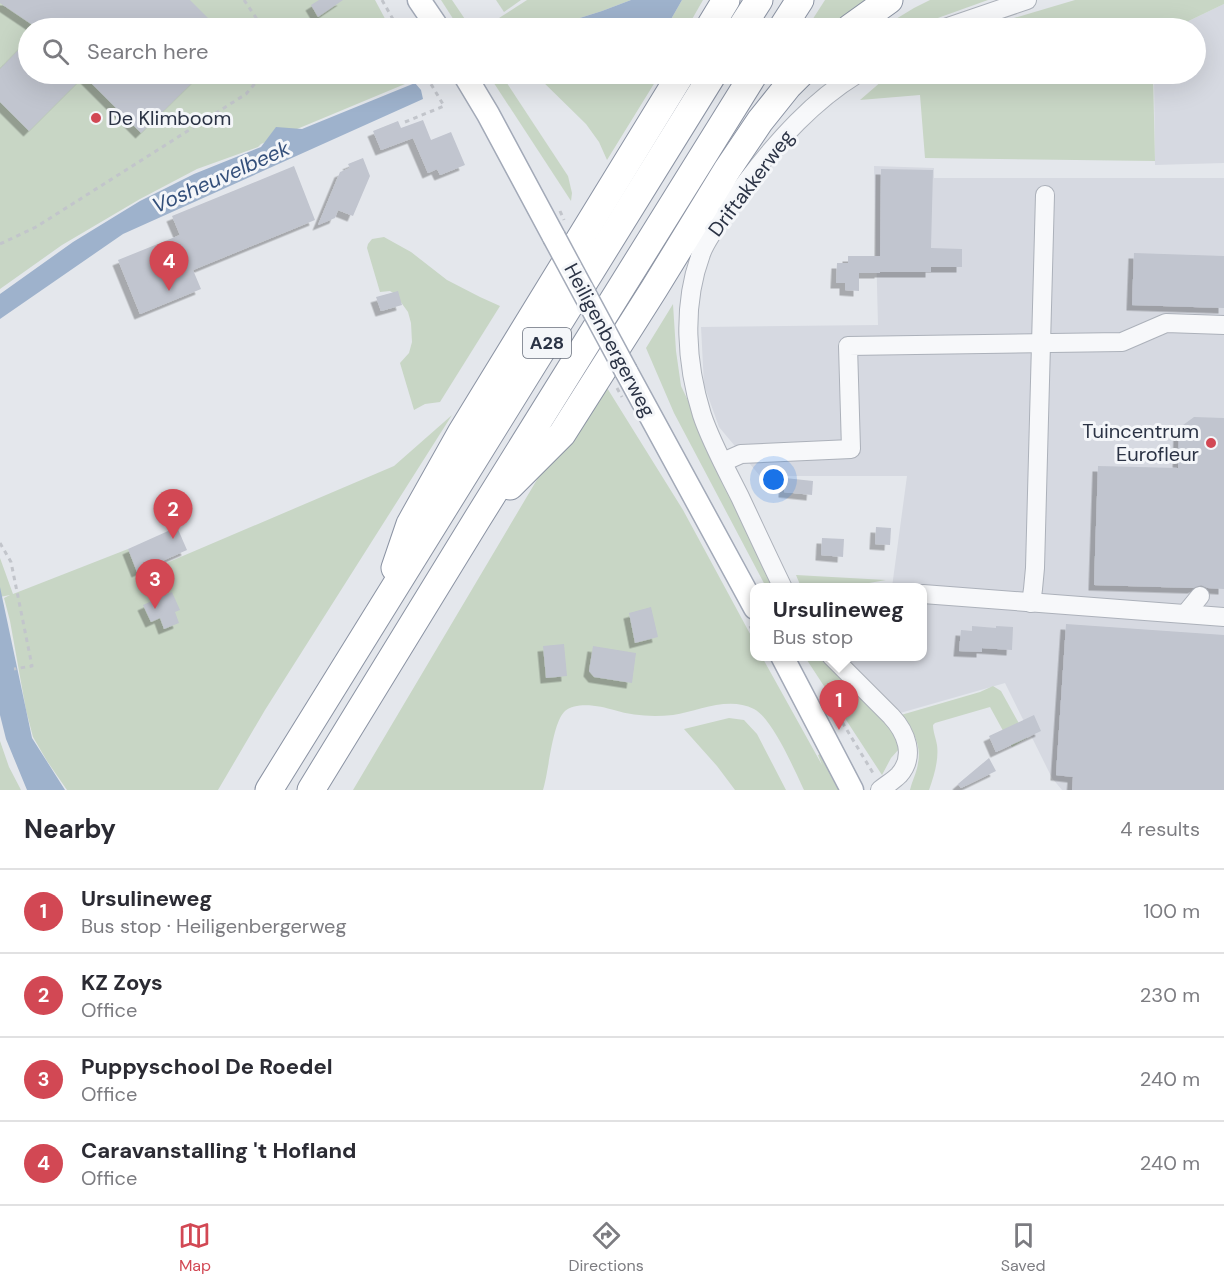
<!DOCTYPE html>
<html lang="en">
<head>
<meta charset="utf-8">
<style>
  :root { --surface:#fff; --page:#f2f2f3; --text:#2b2b33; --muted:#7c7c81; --line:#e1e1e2; --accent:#d24854 }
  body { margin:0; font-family:"DM Sans",sans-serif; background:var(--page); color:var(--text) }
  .you { position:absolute; left:774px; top:480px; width:21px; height:21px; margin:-15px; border:4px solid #fff; border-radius:50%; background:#1a73e8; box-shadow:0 0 0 9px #1a73e833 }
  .badge { display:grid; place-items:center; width:39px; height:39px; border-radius:50%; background:var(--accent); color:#fff; font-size:20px; font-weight:700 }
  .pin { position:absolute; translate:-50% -50px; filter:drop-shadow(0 2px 3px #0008) }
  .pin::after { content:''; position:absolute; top:32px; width:21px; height:18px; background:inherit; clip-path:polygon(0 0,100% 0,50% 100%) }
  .popup { position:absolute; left:750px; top:583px; width:177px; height:78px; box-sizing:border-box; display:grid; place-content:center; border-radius:12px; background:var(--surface); filter:drop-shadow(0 2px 4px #0005); font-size:20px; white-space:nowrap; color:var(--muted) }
  .popup b { font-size:22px; color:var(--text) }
  .popup::after { content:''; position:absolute; left:50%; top:100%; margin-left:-12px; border:12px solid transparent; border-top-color:var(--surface) }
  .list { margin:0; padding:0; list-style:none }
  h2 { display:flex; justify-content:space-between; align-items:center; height:78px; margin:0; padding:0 24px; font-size:26px }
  h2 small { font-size:20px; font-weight:400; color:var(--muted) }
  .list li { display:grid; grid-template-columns:39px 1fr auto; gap:18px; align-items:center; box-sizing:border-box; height:84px; padding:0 24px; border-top:2px solid var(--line) }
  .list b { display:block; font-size:22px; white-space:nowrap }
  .list p { margin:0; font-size:20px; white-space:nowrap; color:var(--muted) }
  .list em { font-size:20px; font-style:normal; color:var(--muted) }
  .icon { flex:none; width:33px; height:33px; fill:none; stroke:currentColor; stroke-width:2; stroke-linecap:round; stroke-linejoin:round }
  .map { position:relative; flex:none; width:1224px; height:790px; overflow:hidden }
  .search { position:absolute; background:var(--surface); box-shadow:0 6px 24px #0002; left:18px; right:18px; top:18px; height:66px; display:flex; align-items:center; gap:15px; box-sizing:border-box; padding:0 21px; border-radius:33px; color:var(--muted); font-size:22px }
  .sheet { height:414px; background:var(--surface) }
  nav { display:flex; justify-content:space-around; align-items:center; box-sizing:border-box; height:84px; border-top:2px solid var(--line); background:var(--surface); font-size:16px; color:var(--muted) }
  nav a { display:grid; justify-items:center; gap:3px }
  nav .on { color:var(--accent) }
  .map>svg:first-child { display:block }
</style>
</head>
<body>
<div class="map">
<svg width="1224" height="790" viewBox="0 0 1224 790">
  <defs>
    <filter id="shadow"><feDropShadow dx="-5.5" dy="5.5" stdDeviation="0" flood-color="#0004"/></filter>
  </defs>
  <rect width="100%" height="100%" fill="#e4e7ec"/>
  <g fill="#d6d9e1">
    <path d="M1224,4v159l-69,2 -1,-91h42v-46h-22z"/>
    <path d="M874,166l60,2v10h290v612h-162l-10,-12 -47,-95 -105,30 -58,-54 -1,-2 82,-1v-68l-31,-1 15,-111h-147l-41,-49 -15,-42 -3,-58 177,-2z"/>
  </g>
  <g fill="#c8d6c5">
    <path d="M0,0h375l15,28h-362v46h386l3,5 -156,65 -3,3 -61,22 -57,30 -78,46 -62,44z"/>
    <path d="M441,0h11l19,28h-12z"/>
    <path d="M496,0h25l-17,12z"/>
    <path d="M527,0h104l-29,11 -54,17h-43l-6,-10z"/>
    <path d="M682,0h21l-16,28h-21z"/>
    <path d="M825,0h45l-42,28h-21z"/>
    <path d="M930,0h58l-78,28h-29l33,-20z"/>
    <path d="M1075,0h149v4l-50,24h-194z"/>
    <path d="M488,74h13l67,102 4,17 -1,8z"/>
    <path d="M535,74h125l-53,86 -8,-18 -13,-18z"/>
    <path d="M890,74h263l2,87 -230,-3 -5,-63 -60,5z"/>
    <path d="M384,237l27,15 36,28 33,17 20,9 -60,96 -15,2 -11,6 -14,-47 9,-10 3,-11 -1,-19 -3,-11 -13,-18 -5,-3 -10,1 -13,-44 1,-4 4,-5z"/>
    <path d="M673,304l3,47 5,35 97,201h-12l-92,-174 -28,-65z"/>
    <path d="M599,375l84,135 72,133v13l7,1 60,108 -4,-10 5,-2 17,37h-36c-9,-19 -32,-72 -50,-81 -26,-13 -55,2 -81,6 -20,2 -40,1 -59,-5 -13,-4 -37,-9 -49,1 -13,12 -16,60 -22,79h-190z"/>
    <path d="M452,415l-187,295 -47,80h-151l-20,-29 -14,-24 -7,-27 -16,-89 -6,-23 6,-3 -10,2v-39l13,36 115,-45 15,24 251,-107z"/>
    <path d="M796,575l90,5 -28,5 -5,2h-52z"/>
    <path d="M805,657h19l67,67 7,15 1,10 -8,9 -9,17z"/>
    <path d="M993,686l8,5 26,47 -15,9 -22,-40 -55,16 -2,2c0,7 3,13 4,20 2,15 -3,31 -8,45h-19c2,-9 7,-18 8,-27 4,-17 -6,-36 -17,-48l79,-23z"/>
    <path d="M729,718l15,2 13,14 29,56h-51l-18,-24 -33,-37z"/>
    <path d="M0,741l9,26 12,23h-21z"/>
  </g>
  <g fill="#9eb2cc">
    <path d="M631,0h51l-16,28h-118l54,-17z"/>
    <path d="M415,83l6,7 2,9 -300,135 -123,85v-25l73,-52 67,-41 54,-27 67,-27 15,-20 26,2z"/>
    <path d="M0,587l32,151 33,52h-38l-21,-51 -6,-24z"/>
  </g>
  <g fill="#c1c5cf" filter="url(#shadow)">
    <path d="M0,0h190l28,28h-181l-37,-25z"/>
    <path d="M319,0h24l-25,17 -7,-12z"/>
    <path d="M28,40v34h173l-60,59 -57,-57 -55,55 -29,-29v-33z"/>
    <path d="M423,120l8,20 20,-8 14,33 -25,10 -3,-6 -9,4 -15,-35 -32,12 -8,-19 25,-10 3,7z"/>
    <path d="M363,158l7,18 -17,40 -15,-6 -3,8 -17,7 22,-53 10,-4 -2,-4z"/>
    <path d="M294,166l21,54 -122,50 8,19 -61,25 -22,-54 62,-25 -8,-19z"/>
    <path d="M881,169l52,1 -2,78 31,1v18h-31v5h-51v1h-21v18l-14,-1v-7h-9l1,-20h11v-7h32z"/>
    <path d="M1134,253l90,3v52l-92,-3z"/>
    <path d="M398,291l4,14 -21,6 -5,-14z"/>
    <path d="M1194,417l30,1v171l-16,-1 -7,-3 -8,3 -99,-3 4,-119 80,2 1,-40z"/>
    <path d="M785,478l28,3 -1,14 -28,-3z"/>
    <path d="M177,527l10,23 -50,22 -9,-23z"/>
    <path d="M876,527l15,1 -1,17 -15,-1z"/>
    <path d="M822,538l22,1 -1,18 -22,-2z"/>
    <path d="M172,592l8,18 -5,2 4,11 -15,6 -4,-11 -9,4 -8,-17z"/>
    <path d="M651,607l7,30 -23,6 -6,-30z"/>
    <path d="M1066,624l158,11v155h-152l1,-13 -17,-2z"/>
    <path d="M972,626l24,2v-2l17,1 -1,23 -30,-2v4l-23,-1 2,-21 11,1z"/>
    <path d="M564,644l3,32 -21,2 -3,-32z"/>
    <path d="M593,646l43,7 -4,30 -38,-6 -5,-6z"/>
    <path d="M1034,715l7,16 -45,21 -7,-16z"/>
    <path d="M989,758l7,13 -35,17 -3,-4z"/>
  </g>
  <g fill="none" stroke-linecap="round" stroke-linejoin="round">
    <g stroke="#acb1ba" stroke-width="20">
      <g id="minor">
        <path d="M945,28l82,-28"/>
        <path d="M723,462l18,-8 110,-5 -3,-103 274,-4 44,-19 58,2"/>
        <path d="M783,588c-15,-31 -29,-61 -43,-91 -13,-26 -29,-55 -38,-82 -16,-51 -20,-110 -1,-161 3,-9 8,-16 13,-24 10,-17 21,-33 33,-49 31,-41 66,-80 110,-107"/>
        <path d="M923,594l301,23"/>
        <path d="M1031,603l2,-14 2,-21 10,-373"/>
        <path d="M1186,613l14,-17"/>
        <path d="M831,656l60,60c15,16 25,40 8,59 -6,6 -13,10 -19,15"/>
      </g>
    </g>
    <g stroke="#a3aab8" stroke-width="25">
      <g id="major">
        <path d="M419,0l19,28"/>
        <path d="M464,74l24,40 66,123"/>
        <path d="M626,371l129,237"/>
        <path d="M782,656l70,134"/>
      </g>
    </g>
    <g stroke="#8b93a3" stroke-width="29">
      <g id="highway">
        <path d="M709,28l17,-28"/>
        <path d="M741,28l18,-28"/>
        <path d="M782,28l18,-28"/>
        <path d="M850,28l39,-28"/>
        <path d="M510,486l52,-52 92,-145 73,-119 33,-49 28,-35 12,-12"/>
        <path d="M395,568l15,-44 51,-91 220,-359"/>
        <path d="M269,790l444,-716"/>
        <path d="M311,790l165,-269 278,-447"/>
      </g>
    </g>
    <g stroke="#c2c5cb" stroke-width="3" stroke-dasharray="4.5 4.5" stroke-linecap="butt">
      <path d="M244,0l19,28"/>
      <path d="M382,0l16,28"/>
      <path d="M405,122l39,-16 -19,-32"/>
      <path d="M0,244l36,-17 210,-133 17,-20"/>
      <path d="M0,543l11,19 21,104 -18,3"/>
      <path d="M750,626l5,9"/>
      <path d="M833,707l40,66"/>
    </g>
    <use href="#minor" stroke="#f7f8fa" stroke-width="18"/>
    <use href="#major" stroke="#fff" stroke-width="22"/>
    <use href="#highway" stroke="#fff" stroke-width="27"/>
    <g stroke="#a3aab8" stroke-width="25" stroke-linecap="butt">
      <path id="major-bridge" d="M554,237l72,134"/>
    </g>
    <g stroke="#c2c5cb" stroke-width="3" stroke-dasharray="4.5 4.5" stroke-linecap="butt">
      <path d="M560,211l4,9"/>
      <path d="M617,388l5,9"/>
    </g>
    <use href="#major-bridge" stroke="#fff" stroke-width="22"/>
  </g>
  <g fill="#d24854" stroke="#f4f6f9" stroke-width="2">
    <circle cx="96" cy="118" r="6"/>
    <circle cx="1211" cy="443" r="6"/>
  </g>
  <g text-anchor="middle" stroke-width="6" stroke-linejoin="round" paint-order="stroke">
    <rect fill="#f4f6f9" stroke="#676e7b" stroke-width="1.5" x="523" y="328" width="48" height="30" rx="4.5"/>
    <g font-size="18" font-weight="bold" fill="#2b3345">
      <text x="547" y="349">A28</text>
    </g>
    <g font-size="20" fill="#2b3345" stroke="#f4f6f9" text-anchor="start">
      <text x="108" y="125">De Klimboom</text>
      <text x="1199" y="438" text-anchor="end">Tuincentrum<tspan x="1199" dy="23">Eurofleur</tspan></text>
    </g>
    <g font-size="20" fill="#2b3345" stroke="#f4f6f9">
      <text transform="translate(751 183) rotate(-53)" y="7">Driftakkerweg</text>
      <text transform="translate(610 340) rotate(62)" y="7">Heiligenbergerweg</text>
    </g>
    <g font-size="21" font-style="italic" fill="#334f7a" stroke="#f4f6f9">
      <text transform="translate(221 177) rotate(-24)" y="7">Vosheuvelbeek</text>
    </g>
  </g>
</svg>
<div class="you"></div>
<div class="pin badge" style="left:839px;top:730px">1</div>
<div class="popup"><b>Ursulineweg</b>Bus stop</div>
<div class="pin badge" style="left:173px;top:539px">2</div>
<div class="pin badge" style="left:155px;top:609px">3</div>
<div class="pin badge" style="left:169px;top:291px">4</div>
<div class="search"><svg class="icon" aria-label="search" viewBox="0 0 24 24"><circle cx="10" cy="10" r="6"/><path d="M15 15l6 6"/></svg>Search here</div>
</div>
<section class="sheet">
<h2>Nearby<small>4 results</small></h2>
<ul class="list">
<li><span class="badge">1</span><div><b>Ursulineweg</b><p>Bus stop · Heiligenbergerweg</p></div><em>100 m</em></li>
<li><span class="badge">2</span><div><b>KZ Zoys</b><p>Office</p></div><em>230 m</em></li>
<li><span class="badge">3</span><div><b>Puppyschool De Roedel</b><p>Office</p></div><em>240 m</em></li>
<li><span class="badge">4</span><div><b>Caravanstalling 't Hofland</b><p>Office</p></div><em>240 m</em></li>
</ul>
</section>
<nav>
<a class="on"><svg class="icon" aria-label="map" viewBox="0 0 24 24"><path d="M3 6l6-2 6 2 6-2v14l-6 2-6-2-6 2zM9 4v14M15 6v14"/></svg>Map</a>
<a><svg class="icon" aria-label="directions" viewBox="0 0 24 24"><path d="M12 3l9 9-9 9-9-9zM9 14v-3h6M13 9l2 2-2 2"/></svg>Directions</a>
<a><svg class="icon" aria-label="saved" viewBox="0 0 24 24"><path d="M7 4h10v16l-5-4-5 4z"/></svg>Saved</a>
</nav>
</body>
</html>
